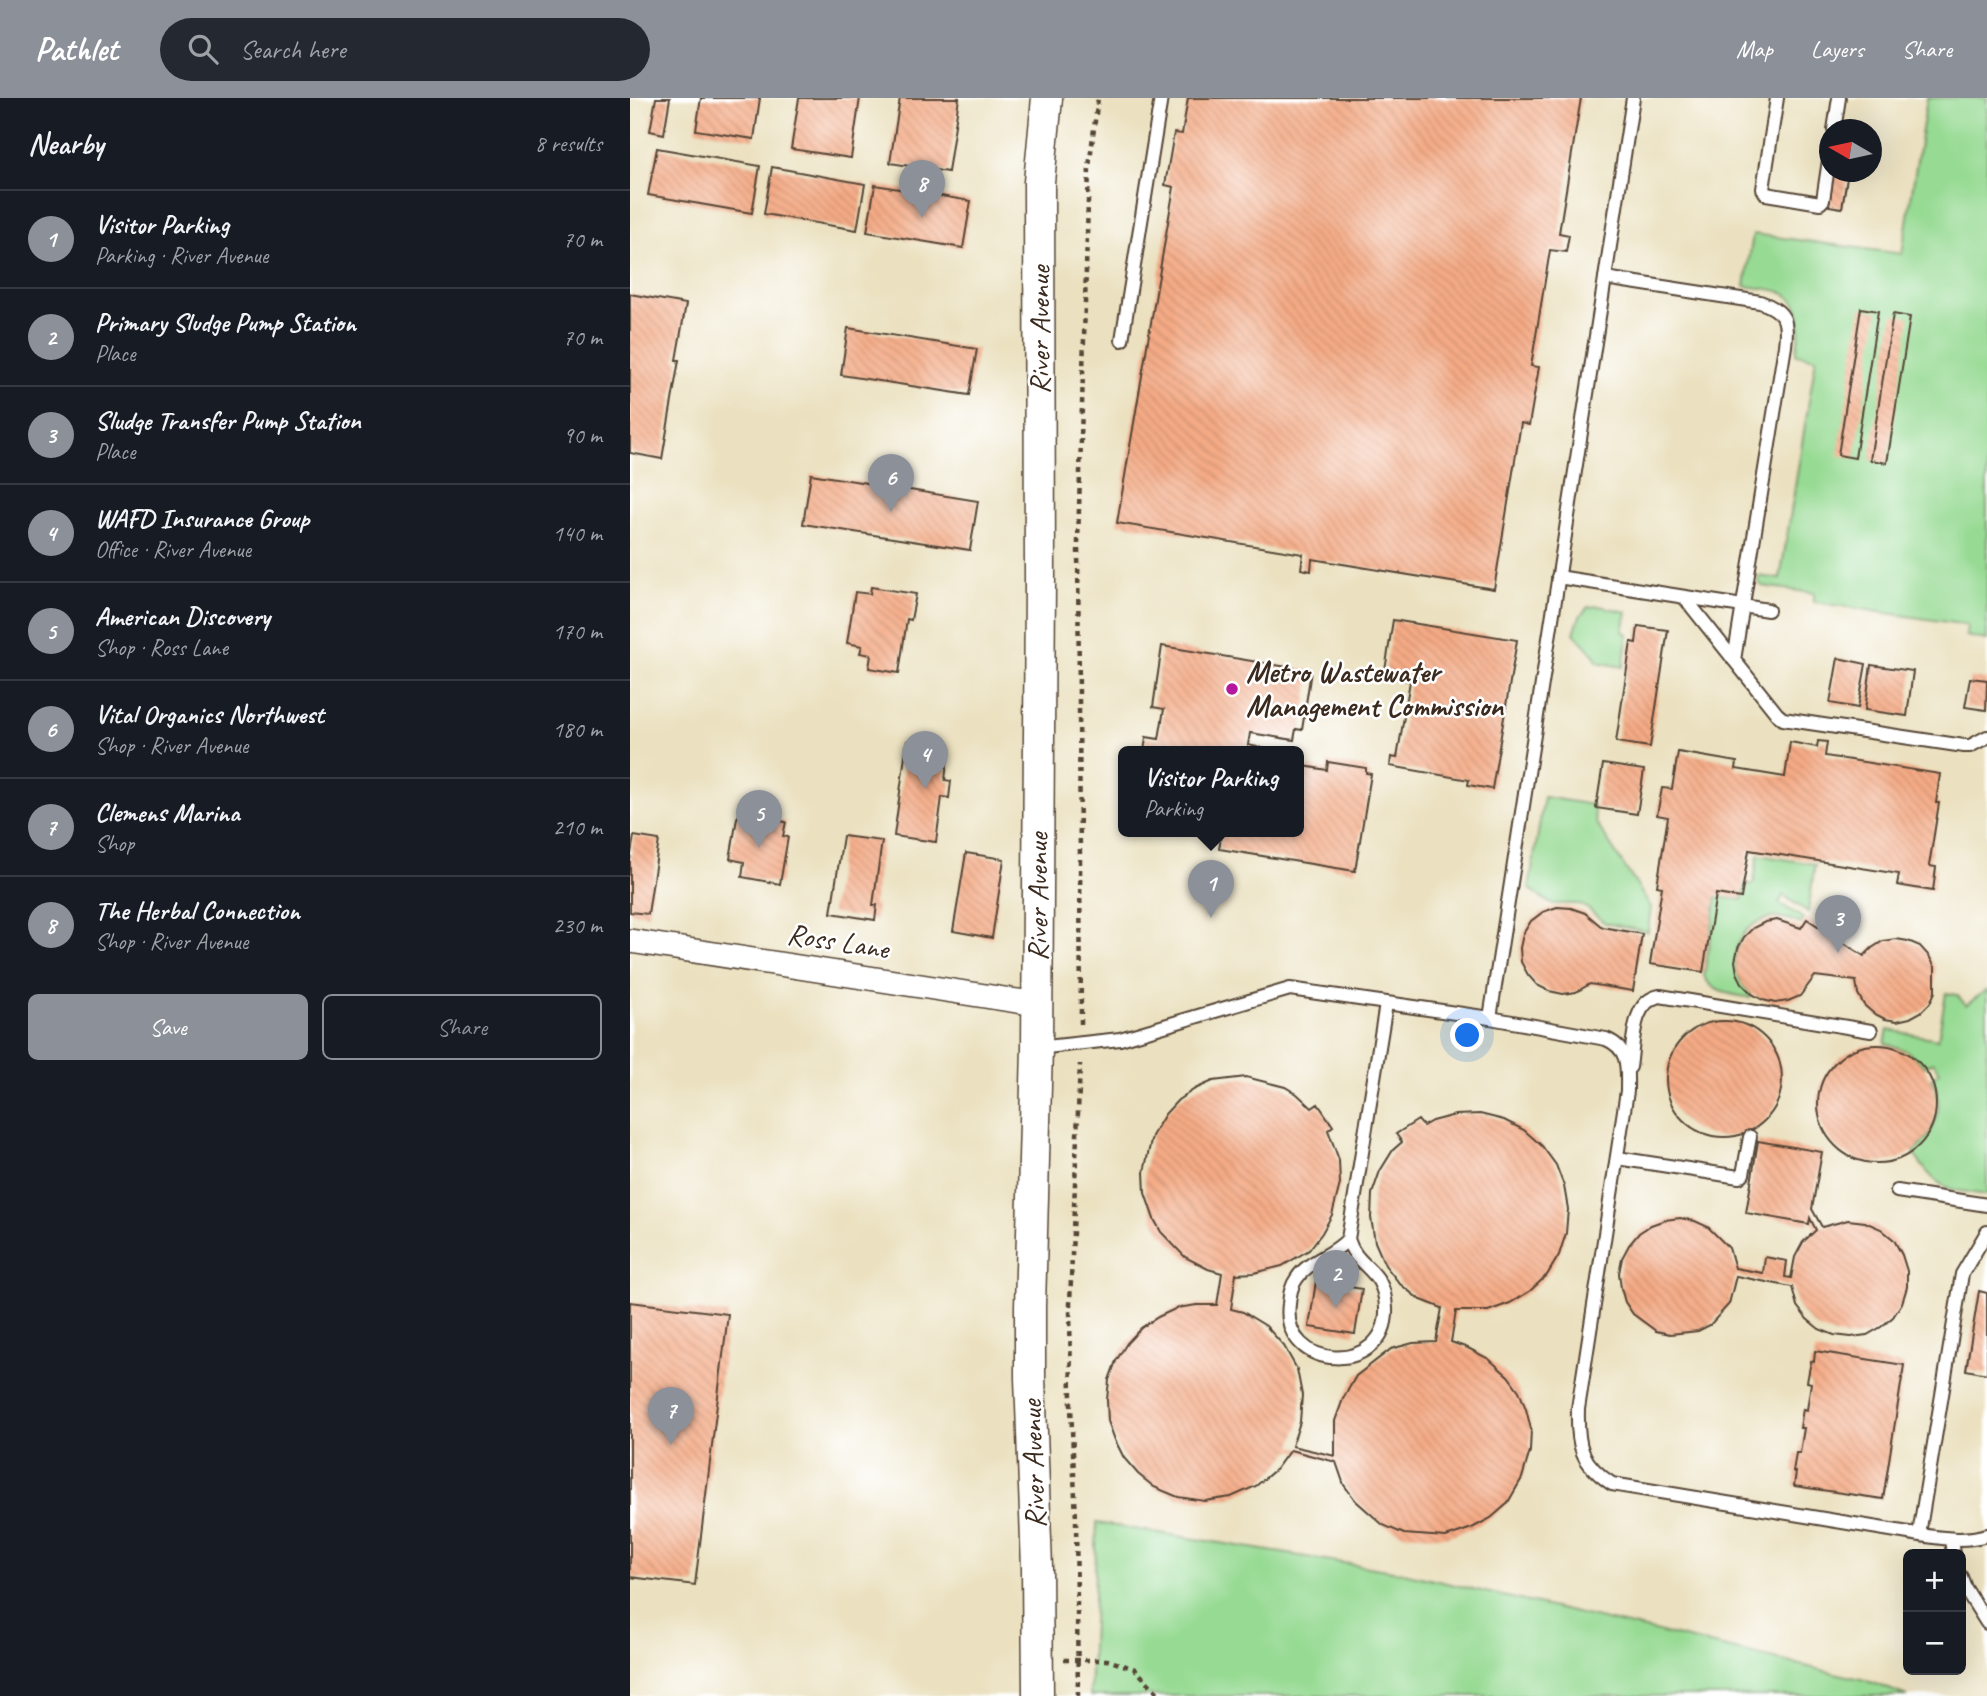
<!DOCTYPE html>
<html lang="en">
<head>
<meta charset="utf-8">
<style>
  :root { --surface:#171b24; --page:#242831; --text:#f1f3f6; --muted:#9ea1a6; --line:#363941; --accent:#8c9099 }
  body { margin:0; font-family:Caveat,sans-serif; background:var(--page); color:var(--text) }
  .controls { position:absolute; right:21px; bottom:21px; display:grid; overflow:hidden; border-radius:10px; box-shadow:0 7px 28px #0002 }
  .controls button { width:63px; height:63px; display:grid; place-items:center; padding:0; border:0; border-bottom:2px solid var(--line); background:var(--surface); color:var(--text); font:35px sans-serif }
  .compass { position:absolute; left:1189px; top:21px; width:63px; height:63px; border-radius:50%; background:var(--surface); box-shadow:0 7px 28px #0002; rotate:279deg }
  .you { position:absolute; left:838px; top:938px; width:24px; height:24px; margin:-18px; border:5px solid #fff; border-radius:50%; background:#1a73e8; box-shadow:0 0 0 10px #1a73e833 }
  .badge { display:grid; place-items:center; width:46px; height:46px; border-radius:50%; background:var(--accent); color:#fff; font-size:23px; font-weight:700 }
  .pin { position:absolute; translate:-50% -58px; filter:drop-shadow(0 2px 4px #0008) }
  .pin::after { content:''; position:absolute; top:37px; width:24px; height:21px; background:inherit; clip-path:polygon(0 0,100% 0,50% 100%) }
  .popup { position:absolute; left:488px; top:648px; width:186px; height:91px; box-sizing:border-box; display:grid; place-content:center; border-radius:10px; background:var(--surface); filter:drop-shadow(0 2px 5px #0005); font-size:23px; white-space:nowrap; color:var(--muted) }
  .popup b { font-size:26px; color:var(--text) }
  .popup::after { content:''; position:absolute; left:50%; top:100%; margin-left:-14px; border:14px solid transparent; border-top-color:var(--surface) }
  .list { margin:0; padding:0; list-style:none }
  h2 { display:flex; justify-content:space-between; align-items:center; height:91px; margin:0; padding:0 28px; font-size:30px }
  h2 small { font-size:23px; font-weight:400; color:var(--muted) }
  .list li { display:grid; grid-template-columns:46px 1fr auto; gap:21px; align-items:center; box-sizing:border-box; height:98px; padding:0 28px; border-top:2px solid var(--line) }
  .list b { display:block; font-size:26px; white-space:nowrap }
  .list p { margin:0; font-size:23px; white-space:nowrap; color:var(--muted) }
  .list em { font-size:23px; font-style:normal; color:var(--muted) }
  .actions { display:flex; gap:14px; padding:21px 28px }
  .actions a { flex:1; padding:16px 0; border:2px solid var(--accent); border-radius:10px; text-align:center; font-size:24px; color:var(--accent) }
  .actions .main { background:var(--accent); color:#fff }
  .icon { flex:none; width:38px; height:38px; fill:none; stroke:currentColor; stroke-width:2; stroke-linecap:round; stroke-linejoin:round }
  .map { position:relative; flex:none; width:1357px; height:1598px; overflow:hidden }
  header { display:flex; align-items:center; gap:42px; box-sizing:border-box; height:98px; padding:0 35px; background:var(--accent); color:#fff }
  header strong { font-size:33px }
  nav { display:flex; gap:38px; margin-inline-start:auto; font-size:24px }
  .search { width:490px; height:63px; background:var(--page); display:flex; align-items:center; gap:18px; box-sizing:border-box; padding:0 24px; border-radius:38px; color:var(--muted); font-size:26px }
  main { display:flex }
  aside { flex:1; background:var(--surface) }
  .map>svg:first-child { display:block }
</style>
</head>
<body>
<header>
<strong>Pathlet</strong>
<div class="search"><svg class="icon" aria-label="search" viewBox="0 0 24 24"><circle cx="10" cy="10" r="6"/><path d="M15 15l6 6"/></svg>Search here</div>
<nav><a>Map</a><a>Layers</a><a>Share</a></nav>
</header>
<main>
<aside>
<h2>Nearby<small>8 results</small></h2>
<ul class="list">
<li><span class="badge">1</span><div><b>Visitor Parking</b><p>Parking · River Avenue</p></div><em>70 m</em></li>
<li><span class="badge">2</span><div><b>Primary Sludge Pump Station</b><p>Place</p></div><em>70 m</em></li>
<li><span class="badge">3</span><div><b>Sludge Transfer Pump Station</b><p>Place</p></div><em>90 m</em></li>
<li><span class="badge">4</span><div><b>WAFD Insurance Group</b><p>Office · River Avenue</p></div><em>140 m</em></li>
<li><span class="badge">5</span><div><b>American Discovery</b><p>Shop · Ross Lane</p></div><em>170 m</em></li>
<li><span class="badge">6</span><div><b>Vital Organics Northwest</b><p>Shop · River Avenue</p></div><em>180 m</em></li>
<li><span class="badge">7</span><div><b>Clemens Marina</b><p>Shop</p></div><em>210 m</em></li>
<li><span class="badge">8</span><div><b>The Herbal Connection</b><p>Shop · River Avenue</p></div><em>230 m</em></li>
</ul>
<div class="actions"><a class="main">Save</a><a>Share</a></div>
</aside>
<div class="map">
<svg width="1357" height="1598" viewBox="0 0 1357 1598">
  <defs>
    <pattern id="building-back-hatch" width="6" height="6" patternUnits="userSpaceOnUse" patternTransform="scale(1.75)"><rect width="6" height="6" fill="#f4aa85"/><path d="M-1 5l2 2M0 0l6 6M5-1l2 2" fill="none" stroke="#d29272"/></pattern>
  </defs>
  <rect width="100%" height="100%" fill="#fff"/>
  <filter id="ink" filterUnits="userSpaceOnUse"><feTurbulence type="fractalNoise" baseFrequency=".0143" numOctaves="2"/><feDisplacementMap in="SourceGraphic" scale="14" xChannelSelector="R" yChannelSelector="G"/><feConvolveMatrix kernelMatrix="1 2 1 2 8 2 1 2 1" color-interpolation-filters="sRGB"/></filter>
  <filter id="wash" filterUnits="userSpaceOnUse"><feTurbulence type="fractalNoise" baseFrequency=".00686" numOctaves="4" result="noise"/><feDisplacementMap in="SourceGraphic" scale="28" xChannelSelector="R" yChannelSelector="G"/><feGaussianBlur stdDeviation="1.57" result="paint"/><feColorMatrix in="noise" values="0 0 0 0 0 0 0 0 0 0 0 0 0 0 0 0 0 1.4 0 .05"/><feComposite in="paint" operator="in"/></filter>
  <g filter="url(#wash)">
    <rect width="100%" height="100%" fill="#ebe1c0"/>
    <g fill="#96da93" stroke="#688258" stroke-width="2">
      <path d="M1297,0h60v542l-21,-4 1,-11 -153,-23v-9l-52,-7 -4,-5 1,-5 21,3 36,-221 -20,-4c3,-21 11,-49 -13,-61 -10,-5 -27,-5 -38,-7l8,-52 149,20z"/>
      <path d="M969,508l28,6 -4,20 5,2 -5,33 -25,-5 -4,-7 -20,-22 6,-17 8,-9z"/>
      <path d="M914,699l49,8 3,18 55,84 -3,25 -43,-9 -18,-15 -9,-4h-27l-22,-16z"/>
      <path d="M1128,757l57,9 -7,48 -25,-17 -4,8 25,16 -3,5c-50,-25 -89,32 -50,71l-1,3c-17,-4 -38,-4 -46,-22l13,-79 25,3 4,-17 4,2 4,-3z"/>
      <path d="M1357,892v205c-43,-6 -48,-5 -74,-42 22,-19 34,-48 18,-75l9,-6 -7,-10 -8,5 -18,-16 -22,-8 3,-13 50,9 8,-46 11,2 9,10z"/>
      <path d="M467,1425l302,49 466,108 42,16h-817z"/>
    </g>
    <g id="blocks">
      <g fill="url(#building-back-hatch)">
        <path d="M26,0h14l-6,36 -14,-3z"/>
        <path d="M71,0h59l-6,41 -58,-9z"/>
        <path d="M169,0h61l-9,60 -60,-9z"/>
        <path d="M270,0h59l-11,74 -58,-9z"/>
        <path d="M558,0h393l-22,135 10,2 -3,17 -16,-2 -19,116 8,1 -10,58 -8,-2 -27,166 -182,-30 -1,12 -10,-2 2,-15 -186,-31 57,-336 -9,-2 9,-52 8,1z"/>
        <path d="M27,50l103,18 -8,47 -104,-18z"/>
        <path d="M142,69l93,17 -8,46 -93,-16z"/>
        <path d="M1204,74h14l-6,36 -13,-2z"/>
        <path d="M245,87l96,16 -8,47 -96,-16z"/>
        <path d="M0,196l56,10 -10,56h3l-17,99 -32,-6z"/>
        <path d="M1231,210l17,3 -23,147 -17,-3z"/>
        <path d="M1263,216l17,3 -23,146 -17,-3z"/>
        <path d="M218,230l129,21 -8,46 -128,-20z"/>
        <path d="M181,376l167,27 -8,49 -167,-26z"/>
        <path d="M241,489l45,7 -5,26 -4,-1 -8,54 -30,-5 2,-13 -11,-2 2,-7 -15,-3 8,-51 15,2z"/>
        <path d="M763,522l124,20 -25,149 -24,-4 1,-5 -79,-14 1,-9 6,1 13,-77 -26,-4z"/>
        <path d="M1008,528l30,4 -18,117 -34,-5 15,-100 5,1z"/>
        <path d="M532,548l149,25 -9,59 -6,-1 -2,11 -44,-7 -2,12 32,7h-136l2,-15 13,2 5,-30 -11,-2z"/>
        <path d="M1208,560l28,6 -8,44 -28,-5z"/>
        <path d="M1241,567l42,6 -6,45 -42,-6z"/>
        <path d="M1340,580l17,2 -1,30 -21,-3z"/>
        <path d="M277,643l42,6 -4,33 6,1 -2,17 -7,-1 -6,45 -42,-6z"/>
        <path d="M1188,643l9,1 -2,14 115,18 -4,29h3l-10,63 7,1 -3,24 -36,-6 2,-11 -150,-24 -8,48 -25,-4 -13,78 -53,-8 12,-77 -5,-1 11,-69 -11,-2 5,-27 10,1 6,-37 59,10 -1,7 49,8 5,-35 27,5z"/>
        <path d="M698,664l38,6v5l5,1 -16,97 -136,-22 3,-17h76v-67l29,5z"/>
        <path d="M973,666l41,6 -7,44 -41,-6z"/>
        <path d="M114,710l13,3 -2,10 14,3 1,-5 16,3 -3,14 5,1 -8,47 -38,-7 2,-15 -14,-3 7,-41z"/>
        <path d="M4,738l25,4 -11,74 -18,-2v-52z"/>
        <path d="M213,738l39,5 -9,64h4l-2,15 -44,-7z"/>
        <path d="M336,755l38,6 -12,79 -39,-7z"/>
        <path d="M927,809l14,1 14,5 17,14 40,7 -9,57 -43,-7 -14,8 -13,2 -14,-3 -12,-6 -9,-10 -7,-13 -1,-14 3,-14 8,-13 12,-9z"/>
        <path d="M1177,821l57,37 8,-8 11,-7 13,-2 12,2 12,5 9,10 6,11v25l-5,11 -9,9 -11,6 -13,3 -12,-2 -12,-6 -9,-8 -6,-11 -2,-13 -41,-5 -15,20 -12,5 -13,2 -12,-3 -11,-6 -9,-9 -6,-12 -2,-12 3,-13 6,-11 9,-9 12,-6 12,-2 24,8z"/>
        <circle cx="1094" cy="981" r="58"/>
        <circle cx="1247" cy="1006" r="59"/>
        <path d="M616,979l39,10 12,7 15,14 6,-4 15,22 -5,4 11,30 1,24 -8,31 -10,18 -13,17 -27,16 -28,7 -18,1 -5,35 12,3 23,14 18,20 13,23 5,26 -2,27 -8,24 43,10v-35l8,-22 13,-23 35,-27 22,-6 23,-1 6,-34 -23,-9 -19,-15 -15,-19 -10,-23 -4,-24 1,-24 8,-23 13,-21 9,-8 -6,-8 22,-14 5,6 9,-5 23,-6 25,-1 24,6 20,10 18,16 14,19 8,21 4,23 -2,24 -7,22 -12,20 -17,16 -20,12 -22,8h-32l-5,31 17,6 21,11 19,17 11,15 7,18 5,20 -1,22 -8,27 -15,26 -16,14 -19,10 -26,9 -42,-3 -21,-9 -27,-24 -12,-16 -8,-23 -46,-12 -14,19 -20,17 -25,11 -26,4 -27,-4 -24,-10 -16,-13 -14,-16 -9,-18 -7,-19 -1,-21 2,-20 7,-19 11,-18 14,-15 17,-11 19,-9 20,-3h20l5,-32 -14,-4 -23,-12 -24,-25 -7,-13 -9,-26 -1,-21 8,-36 13,-22 13,-14 17,-11 18,-8z"/>
        <path d="M1128,1043l64,11 -10,57 10,18 26,-7 17,2 16,7 13,11 8,15 5,16v16l-5,16 -9,14 -12,10 -14,8 -16,2 -17,-2 -15,-6 -12,-10 -10,-13 -5,-19 -56,-11 -7,28 -19,21 -12,6 -28,3 -14,-3 -23,-17 -8,-12 -4,-14 -2,-15 3,-15 7,-13 10,-12 12,-8 14,-5 15,-2 15,3 13,6 21,21 6,20 28,5 2,-16 22,4 -2,16 6,1 4,-21 8,-15 13,-12 -6,-12 -1,6 -63,-11z"/>
        <path d="M686,1183l46,8 -7,45 -46,-7z"/>
        <path d="M1349,1193l8,2v81l-21,-4z"/>
        <path d="M0,1204l98,12 -33,271 -65,-8z"/>
        <path d="M1185,1253l89,14 -21,134 -89,-13 2,-14h-3l3,-19h4l4,-25h-4l3,-19 4,1 4,-27 -4,-1 4,-21 3,1z"/>
      </g>
    </g>
  </g>
  <g filter="url(#ink)">
    <use href="#blocks" fill-opacity="0" stroke="#554536" stroke-width="2"/>
    <g fill="none" stroke-linecap="round" stroke-linejoin="round">
      <g stroke="#554536" stroke-width="16">
        <g id="service">
          <path d="M1147,0l-14,91 3,5 54,9 3,-3 6,-40"/>
          <path d="M1204,32l5,-32"/>
          <path d="M975,180l155,24c26,9 28,19 25,44l-51,314"/>
          <path d="M492,242l39,-242"/>
          <path d="M928,479l210,33"/>
          <path d="M1054,499l93,117 6,5 181,27h6l17,-9"/>
          <path d="M860,920l143,-920"/>
          <path d="M407,950l83,-9 170,-50 200,29 116,21c24,10 21,29 21,52l-49,318c-1,36 2,54 34,75l315,52c21,3 40,5 60,-1"/>
          <path d="M1000,969c4,-24 1,-66 30,-71l211,35"/>
          <path d="M987,1060l122,19 4,-3 7,-37"/>
          <path d="M1267,1093l90,14"/>
          <path d="M718,1141c9,31 36,27 38,69 3,68 -106,65 -97,-4 1,-10 2,-18 8,-26 12,-18 36,-22 51,-39l38,-235"/>
          <path d="M1289,1436l43,-260 25,-42"/>
          <path d="M1321,1441l2,15"/>
          <path d="M1331,1479l4,11 22,35"/>
        </g>
      </g>
      <g stroke="#554536" stroke-width="26">
        <path id="minor" d="M0,843l407,63"/>
      </g>
      <g stroke="#554536" stroke-width="33">
        <path id="tertiary" d="M408,1598l-1,-128 -7,-190v-71l7,-259 3,-468 -1,-398 8,-84"/>
      </g>
      <g stroke="#554536" stroke-width="4.5" stroke-dasharray="5 5" stroke-linecap="butt">
        <path d="M451,926l-3,-482 11,-375 9,-69"/>
        <path d="M434,1562h43l28,9 26,27"/>
        <path d="M448,1598l-2,-176 -5,-113 -1,-104 10,-239"/>
      </g>
      <use href="#service" stroke="#fff" stroke-width="12"/>
      <use href="#minor" stroke="#fff" stroke-width="23"/>
      <use href="#tertiary" stroke="#fff" stroke-width="30"/>
    </g>
  </g>
  <circle fill="#b5179e" stroke="#fff" stroke-width="2.5" cx="602" cy="591" r="7"/>
  <g text-anchor="middle" stroke-width="5" stroke-linejoin="round" paint-order="stroke">
    <g font-size="30" fill="#3b2a1e" stroke="#fff">
      <text transform="translate(409 232) rotate(-90)" y="10">River Avenue</text>
      <text transform="translate(407 799) rotate(-90)" y="10">River Avenue</text>
      <text transform="translate(208 843) rotate(9)" y="10">Ross Lane</text>
      <text transform="translate(403 1366) rotate(-92)" y="10">River Avenue</text>
    </g>
    <g font-size="30" font-weight="bold" fill="#3b2a1e" stroke="#fff" text-anchor="start">
      <text x="616" y="584">Metro Wastewater<tspan x="616" dy="34">Management Commission</tspan></text>
    </g>
  </g>
</svg>
<div class="controls">
<button>+</button>
<button>−</button>
</div>
<svg class="compass" viewBox="-18 -18 36 36"><path d="M0-13l5 13h-10z" fill="#e53935"/><path d="M0 13l5-13h-10z" fill="#9ea1a6"/></svg>
<div class="you"></div>
<div class="pin badge" style="left:581px;top:820px">1</div>
<div class="popup"><b>Visitor Parking</b>Parking</div>
<div class="pin badge" style="left:706px;top:1210px">2</div>
<div class="pin badge" style="left:1208px;top:855px">3</div>
<div class="pin badge" style="left:295px;top:691px">4</div>
<div class="pin badge" style="left:129px;top:750px">5</div>
<div class="pin badge" style="left:261px;top:414px">6</div>
<div class="pin badge" style="left:41px;top:1347px">7</div>
<div class="pin badge" style="left:292px;top:120px">8</div>
</div>
</main>
</body>
</html>
